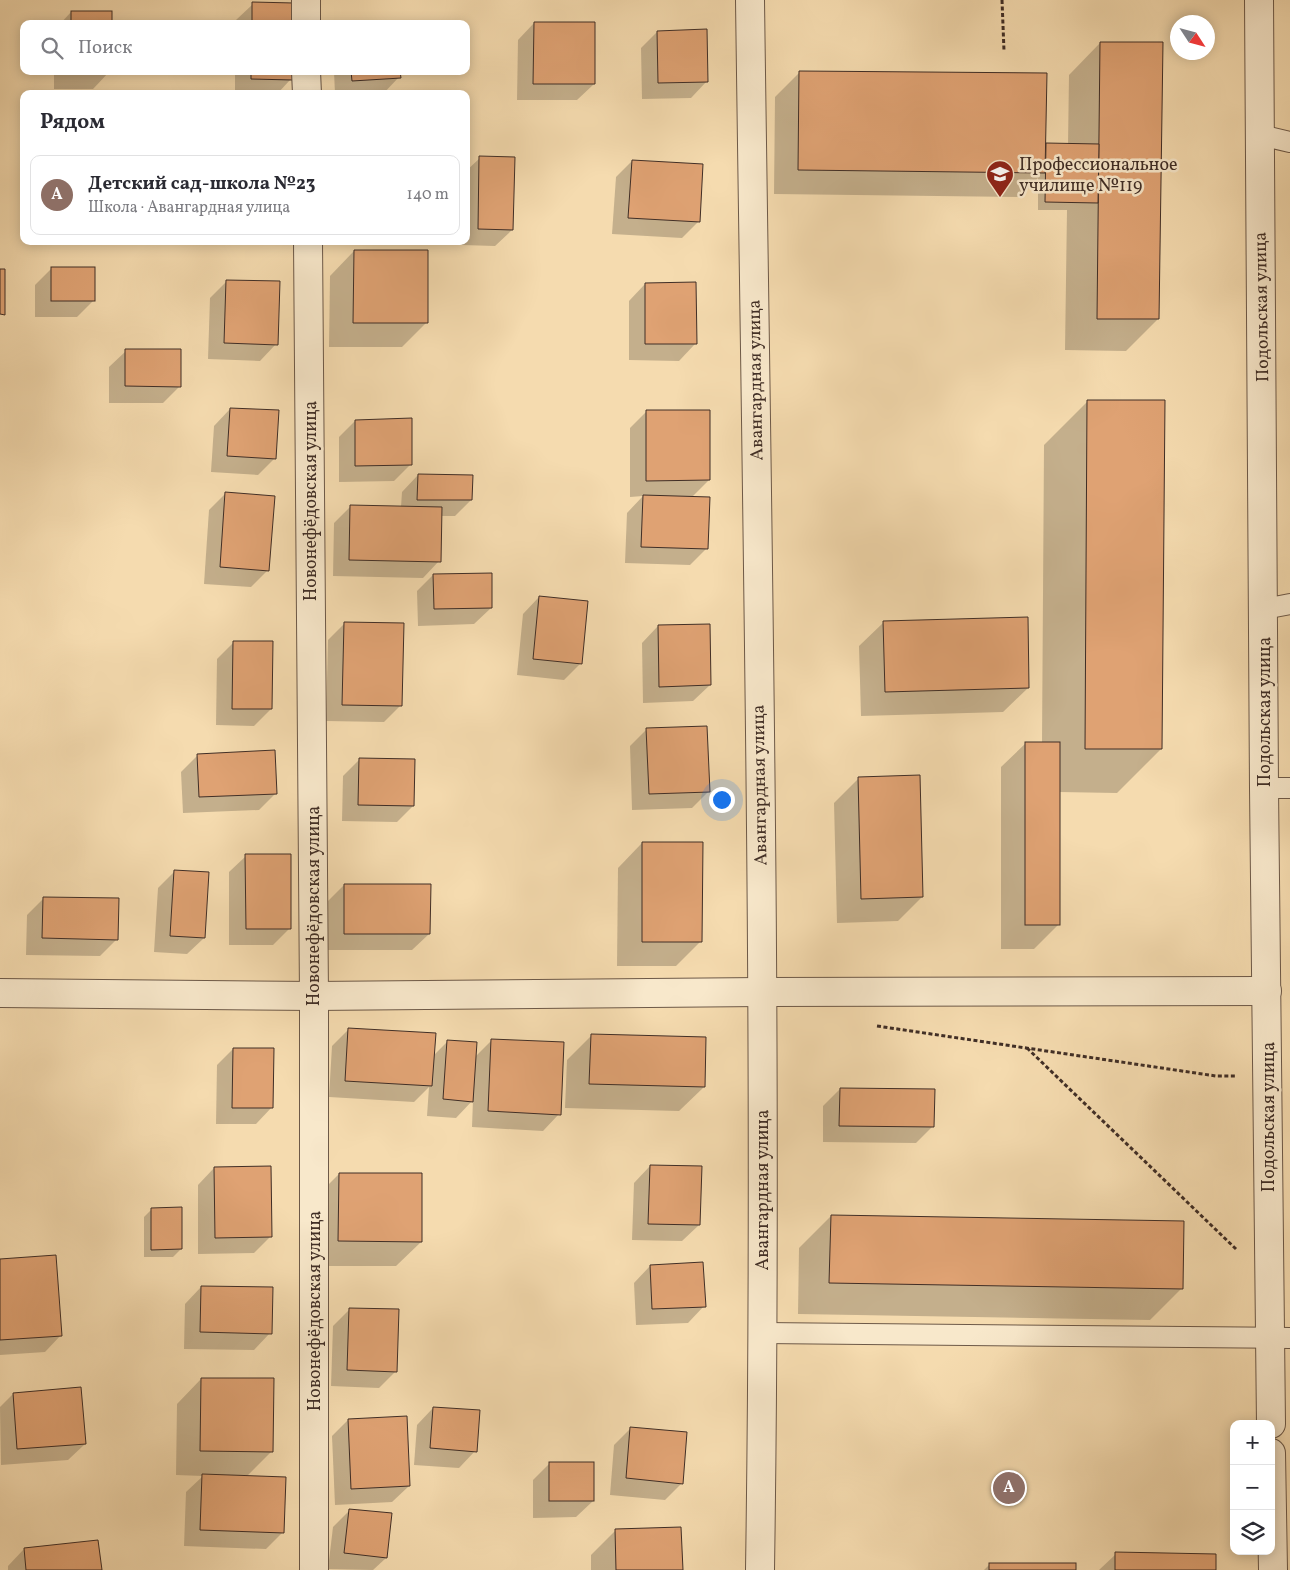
<!DOCTYPE html>
<html lang="ru">
<head>
<meta charset="utf-8">
<style>
  :root { --surface:#fff; --page:#f7f7f7; --text:#2b2b33; --muted:#7c7c81; --line:#e1e1e2; --accent:#2563eb }
  body { margin:0; font-family:Vollkorn,serif; background:var(--page); color:var(--text) }
  .controls { position:absolute; right:15px; bottom:15px; display:grid; overflow:hidden; border-radius:10px; box-shadow:0 2px 12px #0003 }
  .controls button { width:45px; height:45px; display:grid; place-items:center; padding:0; border:0; border-bottom:1px solid var(--line); background:var(--surface); color:var(--text); font:25px sans-serif }
  .compass { position:absolute; left:1170px; top:15px; width:45px; height:45px; border-radius:50%; background:var(--surface); box-shadow:0 2px 12px #0003; rotate:126deg }
  .you { position:absolute; left:721px; top:799px; width:18px; height:18px; margin:-12px; border:4px solid #fff; border-radius:50%; background:#1a73e8; box-shadow:0 0 0 8px #1a73e833 }
  .badge { display:grid; place-items:center; width:32px; height:32px; border-radius:50%; background:var(--accent); color:#fff; font-size:16px; font-weight:700 }
  .pin { position:absolute; translate:-50% -50%; border:2px solid #fff; box-shadow:0 1px 5px #0006 }
  .list { margin:0; padding:0; list-style:none }
  h2 { display:flex; justify-content:space-between; align-items:center; height:65px; margin:0; padding:0 20px; font-size:21px }
  h2 small { font-size:16px; font-weight:400; color:var(--muted) }
  .list li { display:grid; grid-template-columns:32px 1fr auto; gap:15px; align-items:center; box-sizing:border-box; height:80px; margin:0 10px 10px; padding:0 10px; border:1px solid var(--line); border-radius:10px }
  .list b { display:block; font-size:19px; white-space:nowrap }
  .list p { margin:0; font-size:16px; white-space:nowrap; color:var(--muted) }
  .list em { font-size:16px; font-style:normal; color:var(--muted) }
  .icon { flex:none; width:28px; height:28px; fill:none; stroke:currentColor; stroke-width:2; stroke-linecap:round; stroke-linejoin:round }
  .map { position:relative; flex:none; width:1290px; height:1570px; overflow:hidden }
  .search { position:absolute; background:var(--surface); box-shadow:0 2px 12px #0003; left:20px; top:20px; width:450px; height:55px; display:flex; align-items:center; gap:12px; box-sizing:border-box; padding:0 18px; border-radius:10px; color:var(--muted); font-size:19px }
  .panel { position:absolute; background:var(--surface); box-shadow:0 2px 12px #0003; left:20px; top:90px; width:450px; height:155px; border-radius:10px }
  .map>svg:first-child { display:block }
</style>
</head>
<body>
<div class="map">
<svg width="1290" height="1570" viewBox="0 0 1290 1570">
  <rect width="100%" height="100%" fill="#f5dbaf"/>
  <filter id="stains"><feTurbulence type="fractalNoise" baseFrequency=".004" numOctaves="4"/><feColorMatrix values="0 0 0 0 .2 0 0 0 0 .09 0 0 0 0 .02 0 0 0 .5 -.17"/></filter>
  <radialGradient id="worn" r=".72"><stop offset=".6" stop-color="#630" stop-opacity="0"/><stop offset="1" stop-color="#630" stop-opacity=".3"/></radialGradient>
  <g fill="#0003">
    <path d="M253,4l39,20h-56v-4z"/>
    <path d="M71,12l39,12h-50z"/>
    <path d="M534,23l60,61 -17,16h-60l1,-60z"/>
    <path d="M657,32l50,49 -16,17 -49,1 -1,-51z"/>
    <path d="M1100,43l58,276 -32,32 -61,-1 2,-140h-29v-32l-18,19 -246,-3 1,-97 25,-25 245,72 23,1 1,-70z"/>
    <path d="M54,71h56l-17,18h-39z"/>
    <path d="M235,71h57l-1,8 -14,15h-42z"/>
    <path d="M334,71h65v6l-16,17h-48z"/>
    <path d="M480,158l32,72 -17,16 -33,-1v-4h4v-70z"/>
    <path d="M632,161l66,61 -16,16 -70,-4 4,-57z"/>
    <path d="M354,251l72,72 -24,24h-73l1,-71z"/>
    <path d="M52,268l42,32 -17,17h-42v-32z"/>
    <path d="M227,281l49,63 -16,17 -52,-2 2,-61z"/>
    <path d="M645,284l50,60 -16,17 -50,-1v-59z"/>
    <path d="M126,351l54,35 -17,17h-54v-36z"/>
    <path d="M1088,401l73,348 -44,44 -58,-1v132l-25,25h-33v-182l25,-24h16l2,-298z"/>
    <path d="M230,409l45,49 -17,17 -47,-3 3,-46z"/>
    <path d="M647,411l62,69 -18,18 15,51 -16,16 -65,-2 2,-50 16,-17 -13,1v-69z"/>
    <path d="M355,421l56,43 -17,17 -55,1v-45z"/>
    <path d="M418,475l53,25 -16,16h-14l-2,45 -16,17 -90,-2 1,-53 17,-17 50,1 1,-15z"/>
    <path d="M226,493l42,77 -17,17 -47,-3 5,-74z"/>
    <path d="M433,575l58,33 -17,16 -56,2 -1,-35z"/>
    <path d="M539,597l41,67 -16,16 -47,-5 6,-61z"/>
    <path d="M884,622l144,66 -25,24 -142,4 -2,-70z"/>
    <path d="M344,624l57,81 -17,17 -58,-1 2,-81z"/>
    <path d="M658,626l52,59 -17,16 -50,2 -1,-60z"/>
    <path d="M234,642l37,67 -17,17 -38,-1 1,-66z"/>
    <path d="M646,730l63,61 -17,17 -60,2 -2,-64z"/>
    <path d="M198,755l78,38 -17,17 -76,3 -2,-41z"/>
    <path d="M360,759l53,47 -16,16 -55,-1 1,-45z"/>
    <path d="M858,779l64,118 -24,24 -61,2 -3,-120z"/>
    <path d="M642,843l59,98 -25,25h-59l1,-98z"/>
    <path d="M246,856l44,72 -17,17h-44v-73z"/>
    <path d="M175,871l29,67 -17,16 -33,-2 4,-64z"/>
    <path d="M344,885l85,49 -17,16h-84v-49z"/>
    <path d="M44,898l73,41 -17,17 -74,-1 1,-40z"/>
    <path d="M349,1029l84,27 15,-15 27,16 17,-17 67,74 -16,17 -71,-4 1,-27 -17,18 -29,-2 2,-29 -15,15 -85,-5 3,-51z"/>
    <path d="M591,1036l113,51 -25,24 -114,-3 2,-48z"/>
    <path d="M233,1049l39,58 -16,17h-40l1,-59z"/>
    <path d="M840,1089l93,37 -17,17 -93,-1v-36z"/>
    <path d="M650,1166l49,59 -17,16 -50,-1 2,-57z"/>
    <path d="M214,1168l57,68 -17,17 -56,1v-69z"/>
    <path d="M339,1174l82,68 -25,24h-82l1,-68z"/>
    <path d="M152,1209l29,40 -8,8h-29v-40z"/>
    <path d="M831,1216l350,73 -31,31 -352,-6 1,-66z"/>
    <path d="M0,1260l61,75 -16,17 -45,3z"/>
    <path d="M650,1266l54,40 -16,17 -52,2 -2,-42z"/>
    <path d="M201,1287l69,46 -16,17 -70,-1 1,-45z"/>
    <path d="M350,1309l46,62 -17,17 -48,-2 2,-60z"/>
    <path d="M201,1379l71,72 -26,26 37,55 -17,17 -82,-3 2,-54 17,-16 -27,-1 1,-71z"/>
    <path d="M13,1394l72,50 -17,16 -67,5 -1,-58z"/>
    <path d="M433,1408l42,43 -16,17 -45,-3 3,-40z"/>
    <path d="M348,1420l61,66 -17,16 -57,3 -3,-69z"/>
    <path d="M631,1428l51,55 -17,17 -55,-5 4,-50z"/>
    <path d="M550,1463l43,38 -17,16 -43,1v-38z"/>
    <path d="M350,1510l36,48 -13,12 -45,-1 5,-42z"/>
    <path d="M616,1530l65,40h-90v-15z"/>
    <path d="M24,1549l76,21h-92v-4z"/>
    <path d="M1116,1554l99,16h-116z"/>
    <path d="M990,1564l84,6h-90z"/>
  </g>
  <g fill="#dfa273" stroke="#402e26">
    <path d="M252,2l42,1 -1,21h-41z"/>
    <rect x="71" y="11" width="41" height="13"/>
    <path d="M534,22h61v62h-62z"/>
    <path d="M707,29l1,53 -50,1 -1,-52z"/>
    <path d="M1100,42h63l-4,277h-62z"/>
    <rect x="70" y="71" width="41" height="2"/>
    <path d="M251,71h42v9l-42,-1z"/>
    <path d="M351,71h49l1,7 -49,3z"/>
    <path d="M799,71l248,2 -2,100 -247,-3z"/>
    <path d="M1046,143l53,1 -1,59 -53,-1z"/>
    <path d="M479,156l36,1 -2,73 -35,-1z"/>
    <path d="M632,160l71,4 -3,58 -72,-4z"/>
    <path d="M354,250h74v73h-75z"/>
    <rect x="51" y="267" width="44" height="34"/>
    <path d="M0,269h5v46l-5,-1z"/>
    <path d="M226,280l54,1 -2,64 -54,-2z"/>
    <path d="M696,282l1,62h-52v-61z"/>
    <path d="M125,349h56v38l-56,-1z"/>
    <path d="M1087,400h78l-3,349h-77z"/>
    <path d="M230,408l49,2 -3,49 -49,-3z"/>
    <path d="M646,410h64v70l-64,1z"/>
    <path d="M412,418v47l-57,1v-46z"/>
    <path d="M418,474l55,1 -1,25h-55z"/>
    <path d="M225,492l50,4 -6,75 -49,-4z"/>
    <path d="M643,495l67,2 -2,52 -67,-2z"/>
    <path d="M350,505l92,2 -1,55 -92,-2z"/>
    <path d="M492,573v35l-58,1 -1,-35z"/>
    <path d="M539,596l49,5 -6,63 -49,-5z"/>
    <path d="M1028,617l1,71 -144,4 -2,-71z"/>
    <path d="M344,622l60,1 -2,83 -60,-1z"/>
    <path d="M710,624l1,61 -52,2 -1,-62z"/>
    <path d="M233,641h40l-1,68h-40z"/>
    <path d="M707,726l3,66 -61,2 -3,-66z"/>
    <rect x="1025" y="742" width="35" height="183"/>
    <path d="M275,750l2,44 -78,3 -2,-43z"/>
    <path d="M359,758l56,1 -1,47 -56,-1z"/>
    <path d="M920,775l3,122 -62,2 -3,-122z"/>
    <path d="M642,842h61l-1,100h-60z"/>
    <path d="M245,854h46v75h-45z"/>
    <path d="M174,870l35,2 -4,66 -35,-2z"/>
    <path d="M344,884h87l-1,50h-86z"/>
    <path d="M43,897l76,1 -1,42 -76,-2z"/>
    <path d="M348,1028l88,5 -4,53 -87,-5z"/>
    <path d="M591,1034l115,3 -1,50 -116,-3z"/>
    <path d="M491,1039l73,3 -3,73 -73,-4z"/>
    <path d="M447,1040l30,2 -4,60 -30,-3z"/>
    <path d="M233,1048h41l-1,60h-41z"/>
    <path d="M840,1088l95,1 -1,38 -95,-1z"/>
    <path d="M650,1165l52,1 -2,59 -52,-1z"/>
    <path d="M271,1166l1,71 -57,1 -1,-71z"/>
    <path d="M339,1173h83v69l-84,-1z"/>
    <path d="M182,1207v42l-31,1v-42z"/>
    <path d="M831,1215l353,6 -1,68 -354,-6z"/>
    <path d="M56,1255l6,81 -62,4v-81z"/>
    <path d="M703,1262l3,45 -54,2 -2,-44z"/>
    <path d="M201,1286l72,1 -1,47 -72,-2z"/>
    <path d="M349,1308l50,1 -2,63 -50,-2z"/>
    <path d="M201,1378h73l-1,74 -73,-1z"/>
    <path d="M81,1387l5,57 -69,5 -4,-56z"/>
    <path d="M433,1407l47,3 -3,42 -47,-4z"/>
    <path d="M407,1416l3,70 -59,3 -3,-70z"/>
    <path d="M630,1427l57,5 -4,52 -57,-6z"/>
    <rect x="549" y="1462" width="45" height="39"/>
    <path d="M202,1474l84,3 -2,56 -84,-3z"/>
    <path d="M349,1509l43,4 -5,45 -43,-5z"/>
    <path d="M681,1527l2,43h-67l-1,-41z"/>
    <path d="M98,1540l4,30h-76l-2,-22z"/>
    <path d="M1115,1552l101,2v16h-101z"/>
    <rect x="989" y="1563" width="87" height="7"/>
  </g>
  <g fill="none" stroke-linecap="round" stroke-linejoin="round">
    <g stroke="#6d5948" stroke-width="22">
      <g id="lane">
        <path d="M1260,135l30,7"/>
        <path d="M1264,609l26,-5"/>
        <path d="M1264,788h26"/>
        <path d="M763,1333l527,5"/>
      </g>
    </g>
    <g stroke="#6d5948" stroke-width="30">
      <g id="street">
        <path d="M306,0v24"/>
        <path d="M750,0c7,523 18,1047 10,1570"/>
        <path d="M1259,0l5,788 7,636"/>
        <path d="M306,71l1,23"/>
        <path d="M308,241l6,755v574"/>
        <path d="M0,993l314,3 447,-4 506,-1"/>
        <path d="M1271,1453l2,117"/>
      </g>
    </g>
    <g stroke="#402e26" stroke-width="3" stroke-dasharray="4 2.5" stroke-linecap="butt">
      <path d="M1002,0l2,51"/>
      <path d="M877,1026l339,50h21"/>
      <path d="M1027,1048l210,202"/>
    </g>
    <use href="#lane" stroke="#f8e8cb" stroke-width="20"/>
    <use href="#street" stroke="#f8e8cb" stroke-width="28"/>
  </g>
  <defs>
    <g id="school-pin" transform="scale(1.4375)"><path d="M0 17L-7.5 6A9.5 9.5 0 1 1 7.5 6Z" fill="#8f2418" stroke="#f8e8cb"/><path d="M0-5L7-2L0 1L-7-2ZM-4 1L0 2.5L4 1V4Q0 6-4 4Z" fill="#fff"/></g>
  </defs>
  <g fill-rule="evenodd">
    <use href="#school-pin" x="1000" y="174"/>
  </g>
  <g text-anchor="middle" stroke-width="5" stroke-linejoin="round" paint-order="stroke">
    <g font-size="18" fill="#402e26" stroke="#f8e8cb" text-anchor="start">
      <text x="1019" y="170">Профессиональное<tspan x="1019" dy="21">училище №119</tspan></text>
    </g>
    <g font-size="18" fill="#402e26" stroke="#f8e8cb">
      <text transform="translate(1261 307) rotate(-91)" y="6">Подольская улица</text>
      <text transform="translate(755 380) rotate(-91)" y="6">Авангардная улица</text>
      <text transform="translate(310 501) rotate(-90)" y="6">Новонефёдовская улица</text>
      <text transform="translate(1264 712) rotate(-90)" y="6">Подольская улица</text>
      <text transform="translate(759 785) rotate(-91)" y="6">Авангардная улица</text>
      <text transform="translate(313 906) rotate(-90)" y="6">Новонефёдовская улица</text>
      <text transform="translate(1268 1117) rotate(-90)" y="6">Подольская улица</text>
      <text transform="translate(762 1190) rotate(-90)" y="6">Авангардная улица</text>
      <text transform="translate(314 1311) rotate(-90)" y="6">Новонефёдовская улица</text>
    </g>
  </g>
  <rect width="100%" height="100%" filter="url(#stains)"/>
  <rect width="100%" height="100%" fill="url(#worn)"/>
</svg>
<div class="controls">
<button>+</button>
<button>−</button>
<button><svg class="icon" aria-label="layers" viewBox="0 0 24 24"><path d="M12 4l9 5-9 5-9-5zM3 14l9 5 9-5"/></svg></button>
</div>
<svg class="compass" viewBox="-18 -18 36 36"><path d="M0-13l5 13h-10z" fill="#e53935"/><path d="M0 13l5-13h-10z" fill="#7c7c81"/></svg>
<div class="you"></div>
<div class="pin badge" style="left:1009px;top:1488px;background:#8d6e63">A</div>
<div class="search"><svg class="icon" aria-label="search" viewBox="0 0 24 24"><circle cx="10" cy="10" r="6"/><path d="M15 15l6 6"/></svg>Поиск</div>
<section class="panel">
<h2>Рядом<small></small></h2>
<ul class="list">
<li><span class="badge" style="background:#8d6e63">A</span><div><b>Детский сад-школа №23</b><p>Школа · Авангардная улица</p></div><em>140 m</em></li>
</ul>
</section>
</div>
</body>
</html>
